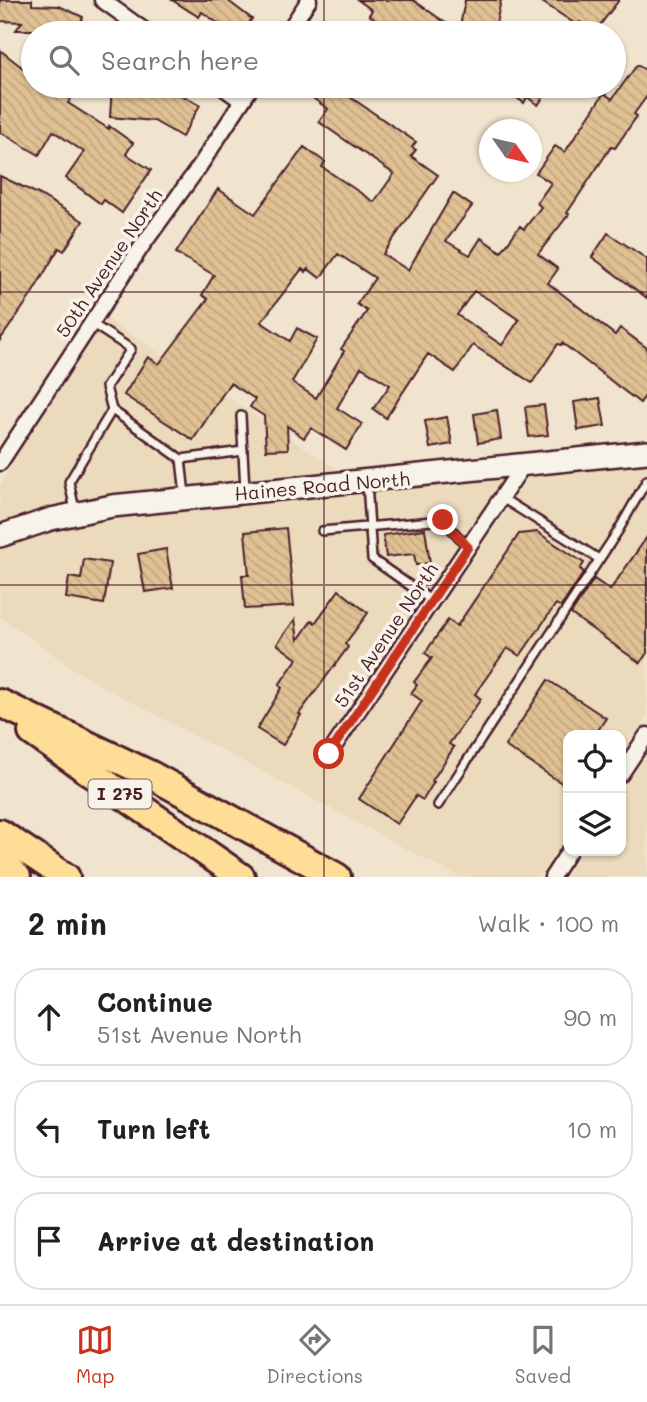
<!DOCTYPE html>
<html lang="en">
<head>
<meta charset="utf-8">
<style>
  :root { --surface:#fff; --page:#f6f6f6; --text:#202124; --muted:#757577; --line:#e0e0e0; --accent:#c8321e }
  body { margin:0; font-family:Mali,sans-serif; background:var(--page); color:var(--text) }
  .controls { position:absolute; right:21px; bottom:21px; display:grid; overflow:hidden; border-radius:14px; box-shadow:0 2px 5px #0004 }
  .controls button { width:63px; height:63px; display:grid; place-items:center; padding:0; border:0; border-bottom:2px solid var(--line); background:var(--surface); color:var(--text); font:35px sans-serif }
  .compass { position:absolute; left:479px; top:119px; width:63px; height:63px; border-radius:50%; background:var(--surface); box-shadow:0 2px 5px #0004; rotate:124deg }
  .stop { position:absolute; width:21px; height:21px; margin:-16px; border:5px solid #c8321e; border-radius:50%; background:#fff }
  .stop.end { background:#c8321e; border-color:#fff; box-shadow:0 2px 7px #0008 }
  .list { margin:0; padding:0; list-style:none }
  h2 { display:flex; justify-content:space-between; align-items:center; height:91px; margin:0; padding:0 28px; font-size:30px }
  h2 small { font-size:23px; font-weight:400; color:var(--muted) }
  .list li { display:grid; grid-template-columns:46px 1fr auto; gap:21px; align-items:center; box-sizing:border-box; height:98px; margin:0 14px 14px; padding:0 14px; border:2px solid var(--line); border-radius:28px }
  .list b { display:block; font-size:26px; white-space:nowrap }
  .list p { margin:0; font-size:23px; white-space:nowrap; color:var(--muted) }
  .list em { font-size:23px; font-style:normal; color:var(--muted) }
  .icon { flex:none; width:38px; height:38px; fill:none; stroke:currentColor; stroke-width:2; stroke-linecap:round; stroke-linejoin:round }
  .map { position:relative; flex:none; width:647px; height:877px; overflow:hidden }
  .search { position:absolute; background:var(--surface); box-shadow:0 2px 5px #0004; left:21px; right:21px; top:21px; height:77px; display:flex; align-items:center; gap:18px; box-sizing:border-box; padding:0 24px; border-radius:38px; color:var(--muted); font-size:26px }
  .sheet { height:427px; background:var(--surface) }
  nav { display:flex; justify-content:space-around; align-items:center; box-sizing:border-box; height:98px; border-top:2px solid var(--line); background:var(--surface); font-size:19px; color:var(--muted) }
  nav a { display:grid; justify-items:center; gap:4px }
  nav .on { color:var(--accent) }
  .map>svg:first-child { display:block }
</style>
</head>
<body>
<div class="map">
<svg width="647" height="877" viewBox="0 0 647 877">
  <defs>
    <pattern id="building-back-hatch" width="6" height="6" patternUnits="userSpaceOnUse" patternTransform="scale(1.75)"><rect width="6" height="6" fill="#dfc193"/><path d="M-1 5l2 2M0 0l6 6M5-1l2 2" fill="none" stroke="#c1a57f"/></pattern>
  </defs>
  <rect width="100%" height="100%" fill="#f0e4ce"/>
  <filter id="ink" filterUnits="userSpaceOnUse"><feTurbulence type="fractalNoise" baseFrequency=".0143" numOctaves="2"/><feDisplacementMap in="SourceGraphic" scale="14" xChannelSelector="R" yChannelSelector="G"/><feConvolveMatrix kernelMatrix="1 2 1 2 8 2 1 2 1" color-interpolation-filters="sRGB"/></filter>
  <g filter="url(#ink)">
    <g fill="#ebdabc">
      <path d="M107,319l238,155 -345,52v-39l13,-26z"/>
      <path d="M647,463v252l-26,40v-20h-53v98l-29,44h-80l-372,-199 -87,-61v-70l54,-19 61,-12 387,-37 -187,277 17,12 197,-292z"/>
      <path d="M647,754v123h-83l18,-26h39v-58z"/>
    </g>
    <g fill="url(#building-back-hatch)" stroke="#4a1f2b" stroke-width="2" fill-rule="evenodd">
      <path d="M0,0h32v5l27,1 24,11 -7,16h-38v-3h-22l6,-8 -22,-1z"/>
      <path d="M172,0h55l25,19 -11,14h-9l-30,-21 -3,5z"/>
      <path d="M358,0h55l46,32 6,-32h36l-7,33h-98l-27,-18 3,-5z"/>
      <path d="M539,0h80l-25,33 -14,-11 -3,3z"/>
      <path d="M0,50l33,26v10h20l18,13 -3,4 41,26v-3l24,17 -7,11 25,16 -29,43 -18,-13 -3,4 -35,-26 18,-26 -31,-21 -14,24 -39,-23z"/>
      <path d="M637,65l10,6v25l-13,18 3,2 -22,32 -4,-1 -44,66 2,1 -31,40 20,15 -10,14 67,52 5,-7 27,20v45l-7,10 -78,-60 -1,2 -3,-1 -26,39 -59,-38 -18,27 -27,-18 -42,64 -13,-9 17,-24 -29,-18 -24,41 25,16 -16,26 -35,-22 -7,10 -17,-12 1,23 -22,1 -2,-34 -14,-9 5,-8 -25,-16 -37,57 -69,-45 24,-38 11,7 49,-65 -6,-4 12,-20 -38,-22 42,-64 37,25 49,-67 21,15 -3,5 52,35 20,-28 -75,-52 9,-13 -32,-23h38l82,56 -4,5 4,3 -5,6 27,19 -55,79 25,16 45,-77 19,13 -26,35 24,14 11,-17 20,14 19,-26 4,3 17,-22 -4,-4 14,-20 -15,-10 19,-27 10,6 39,-59 8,6zM338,254l37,24 -18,26 10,7 -26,38 3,2 -28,47 -24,-16 25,-43 -20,-11 -7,13 -29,-19 41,-53 4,3 2,-3 12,9zM474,291l19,11 26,18 -17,25 -45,-30z"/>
      <path d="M112,86h53l35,19 -18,32 -28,-16 -44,-4z"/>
      <path d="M500,86h51l-13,19 -11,-8 -3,6z"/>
      <path d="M0,176l40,19 43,26 -19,30 -5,-3 -29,49 -30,43z"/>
      <path d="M608,233l39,26v39l-55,-41z"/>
      <path d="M600,398l5,28 -27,4 -4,-28z"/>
      <path d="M544,405l4,30 -19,2 -4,-30z"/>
      <path d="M497,410l4,29 -23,4 -4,-29z"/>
      <path d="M447,417l5,27 -22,4 -5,-27z"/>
      <path d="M286,528l8,78 -49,3 -3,-34h7l-4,-43z"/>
      <path d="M425,529l5,34 -14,2 -2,-11 -28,3 -3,-22z"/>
      <path d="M537,532l47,31 -4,6 4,3 -23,35 -5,-3 -36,52 -13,-8 -32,46 6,5 -32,45 5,3 -22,34 2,1 -11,18 -7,-4 -19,28 -38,-25 63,-98 -11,-8 6,-8 -3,-3 18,-24 -7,-5 23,-33 9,6 62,-92z"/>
      <path d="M647,537v116l-7,10 -69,-49 23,-35 16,11z"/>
      <path d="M166,549l7,39 -28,4 -7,-38z"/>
      <path d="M84,559l26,4 -6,41 -38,-6 3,-21 12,2z"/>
      <path d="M339,590l29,23 -23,31 3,3 -49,67 2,1 -18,30 -26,-16 25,-41 -3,-3 18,-26 -20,-15 18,-25 3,21 14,-20 3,3z"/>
      <path d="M548,680l58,38 -11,17h-27v42l-5,7 -58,-38z"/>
    </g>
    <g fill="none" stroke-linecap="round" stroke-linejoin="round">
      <g stroke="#4a1f2b" stroke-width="12">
        <g id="lane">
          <path d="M91,323l40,26 -25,38 6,23"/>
          <path d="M241,416l4,73"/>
          <path d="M181,459l62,-8"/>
          <path d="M367,482l5,77 60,42"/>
          <path d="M502,498l97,61"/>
          <path d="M75,510l-6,-28 43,-72 69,49 4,36"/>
          <path d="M322,531l121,-11 25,27"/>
          <path d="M438,805l180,-274 29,-51"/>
        </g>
      </g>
      <g stroke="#4a1f2b" stroke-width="19">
        <g id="street">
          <path d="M102,0l46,33"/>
          <path d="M287,33l22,-33"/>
          <path d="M221,86l21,15"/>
          <path d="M0,463l142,-217 57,-79 53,-81"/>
          <path d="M329,754l193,-287"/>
          <path d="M621,774l26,-39"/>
          <path d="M552,877l17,-26"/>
        </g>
      </g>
      <g stroke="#4a1f2b" stroke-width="26">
        <path id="secondary" d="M0,536l51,-17 61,-13 535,-54"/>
      </g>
      <g stroke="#4a1f2b" stroke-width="32">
        <g id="highway">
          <path d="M0,703l151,72 186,102"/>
          <path d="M32,732l209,145"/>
          <path d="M0,833l66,44"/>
          <path d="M0,860l17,17"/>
        </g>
      </g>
      <use href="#lane" stroke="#f7f3e8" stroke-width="7"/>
      <use href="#street" stroke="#f7f3e8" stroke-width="14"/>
      <use href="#secondary" stroke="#f7f3e8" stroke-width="21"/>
      <use href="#highway" stroke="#fede96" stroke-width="26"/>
    </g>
  </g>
  <g fill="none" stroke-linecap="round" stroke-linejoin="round" filter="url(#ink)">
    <path stroke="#c8321e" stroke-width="9" d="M329,754l139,-207 -25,-27"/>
  </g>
  <path fill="none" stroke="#4a1f2b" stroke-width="2" stroke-opacity="0.55" d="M324,0v33M324,86v791M0,292h647M0,585h647"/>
  <g text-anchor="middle" stroke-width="7" stroke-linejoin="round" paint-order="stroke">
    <rect fill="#f7f3e8" stroke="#7e5f64" stroke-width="2" x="88.5" y="779.5" width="63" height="29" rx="5"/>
    <g font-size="18" font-weight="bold" fill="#4a1f2b">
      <text x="120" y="800">I 275</text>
    </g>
    <g font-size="19" fill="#4a1f2b" stroke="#f7f3e8">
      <text transform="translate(109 263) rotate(-56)" y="7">50th Avenue North</text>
      <text transform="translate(322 486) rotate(-5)" y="7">Haines Road North</text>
      <text transform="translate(386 635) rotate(-56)" y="7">51st Avenue North</text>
    </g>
  </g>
</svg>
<div class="controls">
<button><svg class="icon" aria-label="locate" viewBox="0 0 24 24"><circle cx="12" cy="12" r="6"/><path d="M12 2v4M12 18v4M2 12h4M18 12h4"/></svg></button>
<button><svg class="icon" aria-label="layers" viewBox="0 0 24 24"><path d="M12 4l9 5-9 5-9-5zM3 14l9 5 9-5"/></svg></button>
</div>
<svg class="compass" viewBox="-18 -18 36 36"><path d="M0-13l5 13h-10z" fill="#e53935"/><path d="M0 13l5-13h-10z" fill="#757577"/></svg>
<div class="stop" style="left:329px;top:754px"></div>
<div class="stop end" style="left:443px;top:520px"></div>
<div class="search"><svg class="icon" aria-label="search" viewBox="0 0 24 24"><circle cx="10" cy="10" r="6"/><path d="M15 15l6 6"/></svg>Search here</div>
</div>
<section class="sheet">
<h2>2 min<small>Walk · 100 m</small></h2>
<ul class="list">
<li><svg class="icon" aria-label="ahead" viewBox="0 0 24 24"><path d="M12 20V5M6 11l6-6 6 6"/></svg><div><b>Continue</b><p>51st Avenue North</p></div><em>90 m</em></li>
<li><svg class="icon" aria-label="left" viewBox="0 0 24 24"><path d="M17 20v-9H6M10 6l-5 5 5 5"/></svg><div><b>Turn left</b></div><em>10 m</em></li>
<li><svg class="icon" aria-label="arrive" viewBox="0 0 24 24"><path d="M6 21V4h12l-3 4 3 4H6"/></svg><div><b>Arrive at destination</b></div></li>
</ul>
</section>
<nav>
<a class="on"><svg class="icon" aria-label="map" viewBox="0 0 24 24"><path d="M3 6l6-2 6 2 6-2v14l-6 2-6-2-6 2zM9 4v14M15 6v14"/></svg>Map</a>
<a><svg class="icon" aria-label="directions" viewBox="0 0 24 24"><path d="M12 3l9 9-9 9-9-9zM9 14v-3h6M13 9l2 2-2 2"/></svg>Directions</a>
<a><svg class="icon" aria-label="saved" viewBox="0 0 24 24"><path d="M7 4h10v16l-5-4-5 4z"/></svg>Saved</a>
</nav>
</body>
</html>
